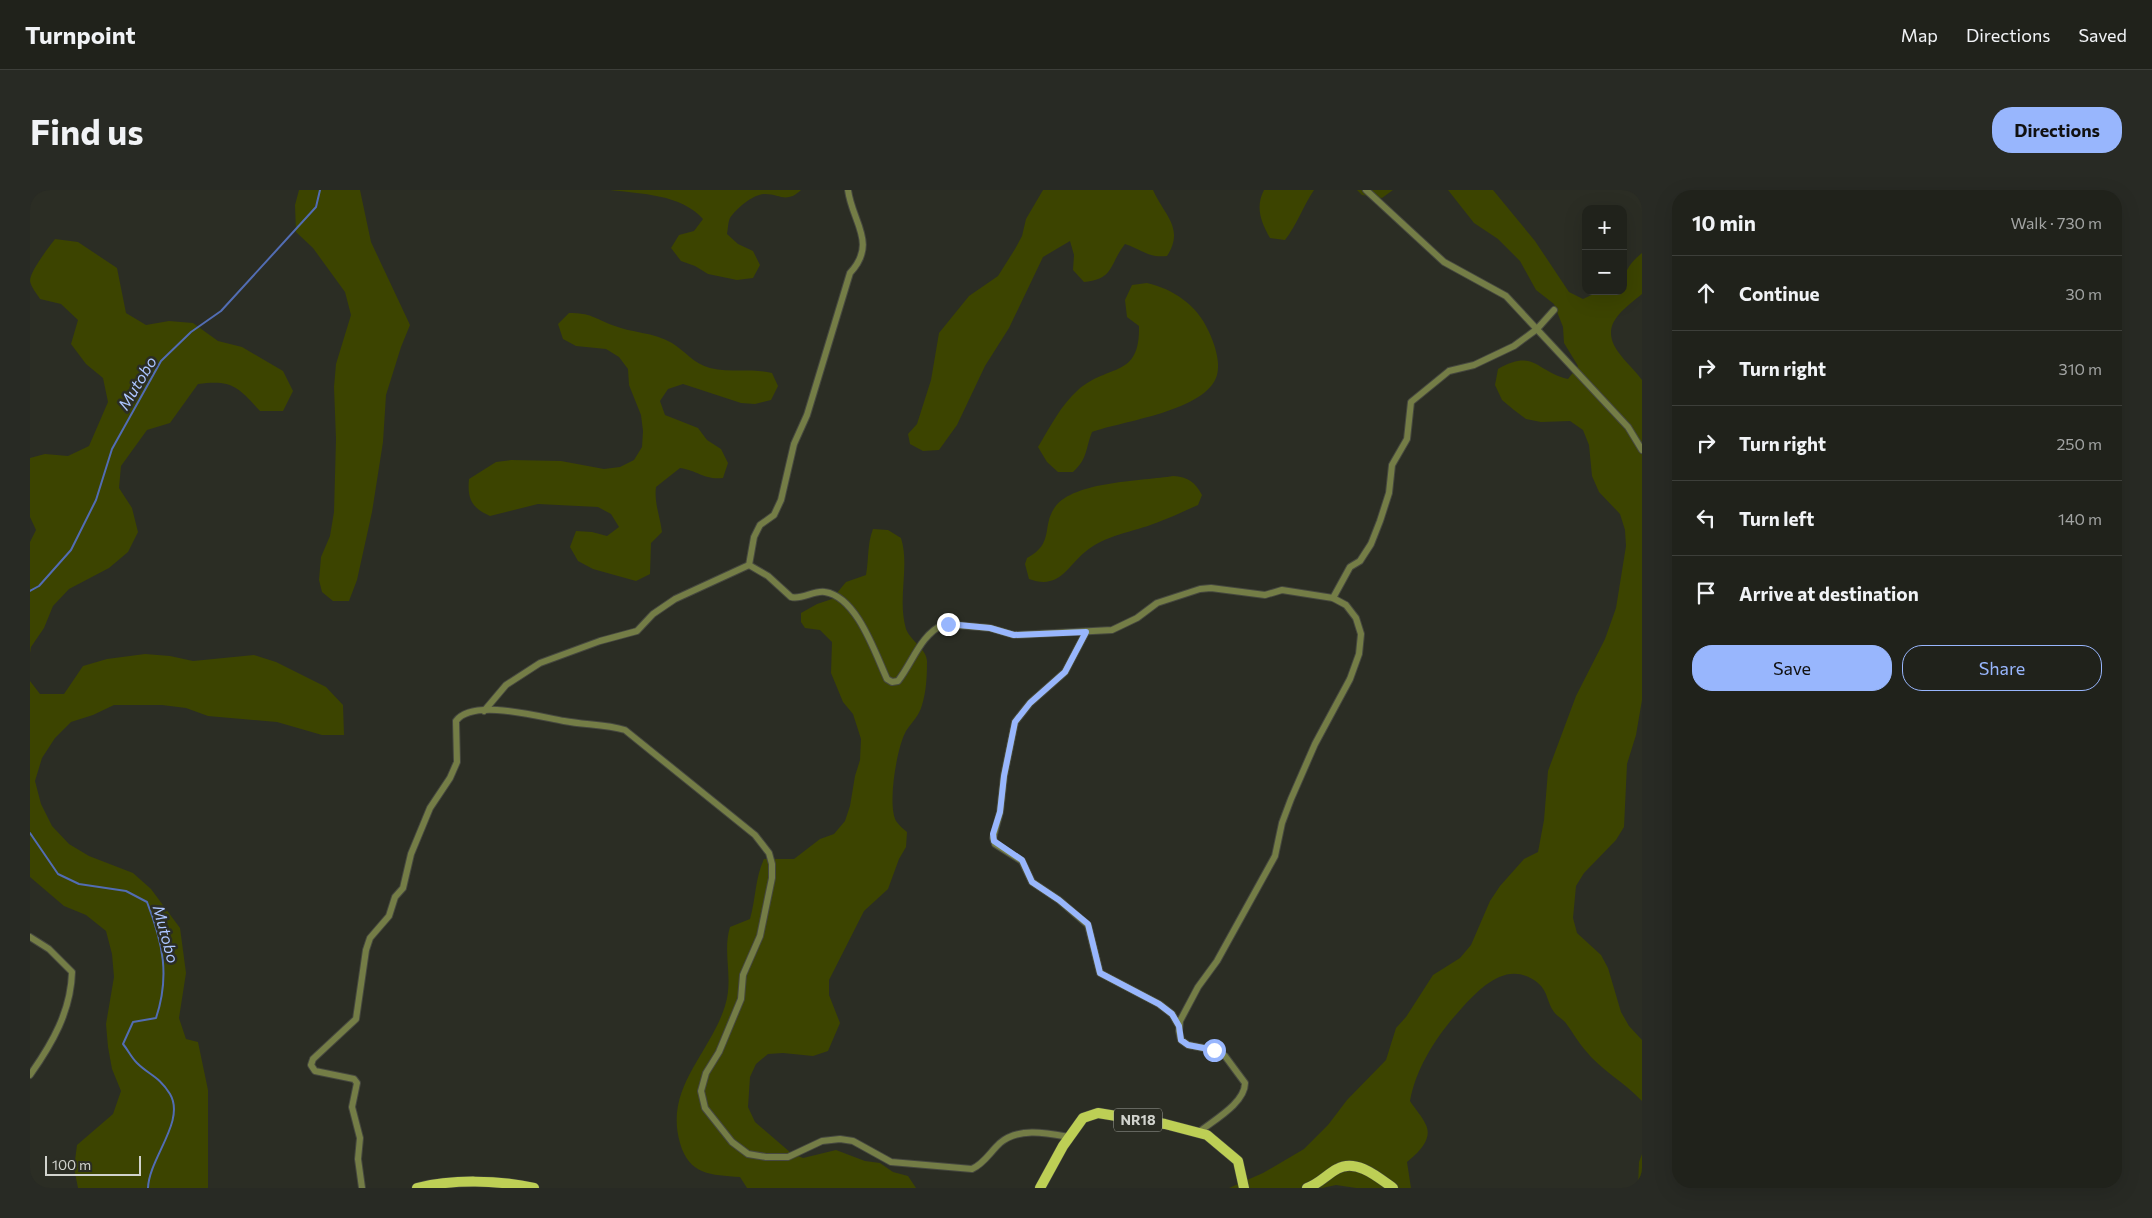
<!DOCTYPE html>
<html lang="en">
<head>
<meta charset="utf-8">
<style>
  :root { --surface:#20221b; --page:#282a24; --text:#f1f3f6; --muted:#a2a4a3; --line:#3d3f3a; --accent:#98b6fd }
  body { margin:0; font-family:Commissioner,sans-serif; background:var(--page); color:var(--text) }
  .controls { position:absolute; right:15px; top:15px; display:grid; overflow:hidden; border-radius:10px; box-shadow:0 5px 20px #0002 }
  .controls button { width:45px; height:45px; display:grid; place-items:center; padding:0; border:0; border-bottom:1px solid var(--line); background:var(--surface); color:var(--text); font:25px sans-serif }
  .scale { position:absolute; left:15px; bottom:12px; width:96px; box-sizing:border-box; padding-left:5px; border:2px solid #d1d3cd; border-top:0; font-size:14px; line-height:18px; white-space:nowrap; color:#d1d3cd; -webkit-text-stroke:4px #2b2d24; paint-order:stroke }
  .stop { position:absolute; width:15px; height:15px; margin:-11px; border:4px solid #98b6fd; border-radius:50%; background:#fff }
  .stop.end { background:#98b6fd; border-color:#fff; box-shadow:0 1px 5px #0008 }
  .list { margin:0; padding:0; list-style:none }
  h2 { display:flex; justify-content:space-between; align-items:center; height:65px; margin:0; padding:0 20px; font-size:21px }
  h2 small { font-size:16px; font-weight:400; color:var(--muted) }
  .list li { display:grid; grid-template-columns:32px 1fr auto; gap:15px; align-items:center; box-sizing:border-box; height:75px; padding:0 20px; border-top:1px solid var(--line) }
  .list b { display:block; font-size:19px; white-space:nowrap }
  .list em { font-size:16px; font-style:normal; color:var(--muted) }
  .actions { display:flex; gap:10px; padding:15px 20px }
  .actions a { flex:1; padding:11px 0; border:1px solid var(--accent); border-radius:20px; text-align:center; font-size:18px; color:var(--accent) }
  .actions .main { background:var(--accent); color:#111 }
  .icon { flex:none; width:28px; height:28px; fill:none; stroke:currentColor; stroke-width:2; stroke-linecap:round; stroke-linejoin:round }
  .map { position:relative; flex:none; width:1612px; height:998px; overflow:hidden; border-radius:20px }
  header { display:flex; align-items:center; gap:30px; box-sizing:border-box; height:70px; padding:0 25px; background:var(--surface); border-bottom:1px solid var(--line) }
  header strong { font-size:24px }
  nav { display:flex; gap:28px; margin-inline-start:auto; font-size:18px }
  .intro { display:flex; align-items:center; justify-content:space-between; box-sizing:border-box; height:120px; padding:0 30px }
  h1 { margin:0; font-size:35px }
  .button { padding:12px 22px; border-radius:20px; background:var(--accent); color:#111; font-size:18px; font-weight:700 }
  main { display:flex; gap:30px; padding:0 30px }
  aside { flex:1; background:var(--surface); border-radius:20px; box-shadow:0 5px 20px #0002 }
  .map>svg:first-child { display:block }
</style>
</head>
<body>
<header>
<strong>Turnpoint</strong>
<nav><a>Map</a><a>Directions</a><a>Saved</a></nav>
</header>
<div class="intro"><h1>Find us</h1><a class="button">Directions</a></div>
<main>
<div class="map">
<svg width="1612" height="998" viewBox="0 0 1612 998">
  <rect width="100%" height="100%" fill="#2b2d24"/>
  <g fill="#3c4400">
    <path d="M269,0h61l11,52 39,83 -9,22 -15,48 -3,47 -11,70 -15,68 -8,21h-16l-11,-9 -3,-12 2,-23 9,-21 4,-24 2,-73 -2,-52 2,-23 15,-49 -6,-23 -32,-44 -17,-16 -1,-27z"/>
    <path d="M580,0h191c-15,14 -21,4 -36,4 -12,0 -29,15 -35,24 -2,4 -2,11 -3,16l11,10 15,7 7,14 -7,13 -16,2 -29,-6 -13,-8 -14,-5 -10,-13 8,-13 15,-4 9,-12c-22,-25 -62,-25 -93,-29z"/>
    <path d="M1013,0h110c11,25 32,38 14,66 -19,2 -24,-6 -42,-12 -16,20 -10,35 -41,38l-11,-12 1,-15 -4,-14 -27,16 -34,71 -24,38 -28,59 -18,25 -16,1 -13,-7 -2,-10 9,-10 14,-44 8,-47 30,-37 29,-20 17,-27 7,-13 4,-17z"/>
    <path d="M1234,0h50c-11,16 -17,35 -29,50l-15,-2c-9,-16 -15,-31 -6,-48z"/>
    <path d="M1327,0h36l-11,8 -20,-3z"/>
    <path d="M1418,0h45l42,51 34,51 14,7 17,-8h23c0,-17 5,-27 19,-38v41c-19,16 -44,31 -23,59 7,10 16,17 23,27v320l-6,35 -9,29 -3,63 -8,13 -32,33 -8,13 -3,32 4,15 24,22 7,13 13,44 8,14 13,14v61c-18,-19 -41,-31 -57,-51 -7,-8 -13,-19 -20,-28 -3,-3 -8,-6 -11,-10 -7,-9 -6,-21 -16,-29 -30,-24 -57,4 -77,26 -23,25 -45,58 -51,92 5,8 12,15 16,24 7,15 -9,29 -19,37l4,26h-55l-20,-3 -14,3h-93l34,-15 41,-24 24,-24 19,-25 39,-40 10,-32 10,-11 27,-42 27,-17 11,-13 19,-44 10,-15 24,-27 14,-7 6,-32 4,-49 28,-75 29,-57 11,-31 10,-62 -1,-16 -5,-16 -21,-22 -7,-16 -3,-31 -6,-15 -13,-9 -29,1 -15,-3 -12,-9 -12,-10 -7,-15 3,-16c37,-21 38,3 70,10l10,-13 -14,-23 -1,-16 -9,-23 -18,-14 -16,-29 -22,-22 -24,-16z"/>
    <path d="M25,49l23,3 39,26 9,45 20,12 23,-4 24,2 25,18 24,6 41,24 10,20 -10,20h-23c-23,-25 -28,-31 -62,-27l-28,39 -23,7 -26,36 -2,22 13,20 6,24 -10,20 -19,16 -40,21 -16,17 -9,22 -13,19 -1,6v-111l6,-12 -6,-13v-59l15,-4 23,2 21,-10 19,-44 -5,-24 -17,-14 -15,-20 7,-24 -17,-16 -21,-5c-3,-5 -9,-12 -10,-18 0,-10 19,-34 25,-42z"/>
    <path d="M1117,93c26,6 50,22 61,47 6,12 13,32 9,45 -10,36 -95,46 -125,57 -7,18 -4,26 -19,40h-15l-11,-10 -9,-15c12,-20 23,-42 40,-57 31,-27 62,-11 61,-64l-12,-9 -2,-17 7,-15z"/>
    <path d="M539,123c22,0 25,5 43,12 19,8 42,7 60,18 13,8 22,21 38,25 20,5 42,0 62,5l6,13 -7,14 -16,4 -14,-1 -58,-19 -15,5 -8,12 5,14 33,13 9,12 14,9 7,14 -5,15c-19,2 -24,-7 -43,-10l-24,19c-2,16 4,29 6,45l-11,11 -1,31 -14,7 -43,-12 -15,-8 -8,-14 6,-16 16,1 15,4 12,-9 -8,-13 -13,-7 -60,-3 -48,12c-18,-8 -23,-17 -21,-37l27,-17 15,-2 50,1 43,8 16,-2 14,-7 8,-13 1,-16 -2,-16 -12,-30 -1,-16 -9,-12 -13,-8 -30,-3 -13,-7 -5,-15z"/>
    <path d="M1143,286c15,1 22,6 29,19l-4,10c-14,6 -28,13 -42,18 -23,9 -51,12 -71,29 -18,15 -26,38 -56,27l-4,-15 2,-6c28,-15 14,-31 28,-51 19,-26 88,-26 118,-31z"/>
    <path d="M843,339l15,1 13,8c9,29 -4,60 5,91 5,13 22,20 21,34 0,14 -1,30 -5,42 -3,11 -10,17 -16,26 -9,16 -19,73 -10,90 3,4 7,8 11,11l-1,15 -7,12 -11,30 -24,22 -35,69v15l11,28 -12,28 -15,5 -30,-3 -15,1 -12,10 -6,13 -2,30 7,15 36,31 12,5 33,-8 29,11 15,2 13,9 15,4 8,12h-169l-7,-11c-29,-2 -51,-2 -60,-34 -16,-55 30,-89 45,-137 9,-28 -3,-53 5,-79l20,-8c6,-21 5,-41 14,-60h30l26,-20 14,-5 11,-13 5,-15 5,-30 5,-16 1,-21 -8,-25 -10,-12 -12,-29 1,-31 -12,-12 -15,-2 -4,-6v-9l16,-9 15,-5 14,-17 20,-7c3,-16 1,-31 7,-46z"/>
    <path d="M115,464l25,2 23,5 61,-6 22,7 50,25 17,18 1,30h-22l-45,-13 -69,-6 -22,-8 -24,-3h-48l-21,10 -22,7 -16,16 -13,20 -7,23 6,23 11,22 17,18 20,12 44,17 18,16 29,39 6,45 -7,45 7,21 12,3 10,48v98h-130l-4,-20 3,-23 36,-31 8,-23 -9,-22 -4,-22 -2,-23 8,-47 -2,-23 -6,-23 -20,-16 -22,-9 -34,-29v-196l10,13h24l19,-28 24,-7z"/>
    <path d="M1612,964v34h-4l1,-26z"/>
  </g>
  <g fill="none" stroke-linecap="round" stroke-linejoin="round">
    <g stroke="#526db3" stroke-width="2">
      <path d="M0,401l9,-5 32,-36 25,-50 16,-51 49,-88 30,-29 30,-21 95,-104 4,-17"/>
      <path d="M0,643l28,41 21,10 47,7 21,11c16,41 23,74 9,116l-23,4 -10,22c5,6 8,13 14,19 12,12 22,13 33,31 16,27 -21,64 -22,94"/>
    </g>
    <g stroke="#46483f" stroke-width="8">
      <g id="street">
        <path d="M1336,0l78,72 62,34 122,131 14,23"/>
        <path d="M719,375l19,11 23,21c11,3 23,-7 34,-5 32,5 50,61 62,87l5,3 6,-1c15,-19 22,-46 46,-57l46,4 24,7 98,-5 25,-12 20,-15 43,-14 11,-1 54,7 17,-5 51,8 13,7 10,13 5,16 -2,20 -9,25 -35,65 -24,55 -9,24 -7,33 -58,105 -19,26 -18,34 -1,10 2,9 7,5 26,5 11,6 20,27c0,20 -31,37 -46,49"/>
        <path d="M1303,408l17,-31 10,-6 11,-17 9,-23 9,-28 3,-28 15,-26 4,-37 38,-31 25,-6 40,-19 23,-17 17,-19"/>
        <path d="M1056,442l-21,40 -35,31 -15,19 -11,54 -4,36 -7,26 2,6 27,17 10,21 27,18 29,25 12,48 59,31 13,10 7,12"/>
        <path d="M454,521l22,-26 34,-22 60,-22 37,-10 16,-17 22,-15 74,-34 5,-28 6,-12 14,-10 7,-15 13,-56 13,-29 43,-142c28,-30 2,-51 -2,-83"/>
        <path d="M0,747l19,12 23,23c-1,39 -20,72 -42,103"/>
        <path d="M332,998l-4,-29 2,-21 -8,-31 5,-24 -3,-4 -39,-8 -4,-6 2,-6 43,-40 10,-69 4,-12 19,-22 6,-19 8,-9 8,-34 19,-46 20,-30 7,-16 -1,-41c17,-23 84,-4 108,0 21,4 41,3 61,9l130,105 14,18 3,11v14l-12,58 -17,39 -2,24 -22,53 -13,21 -5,18 4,17 27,34 16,12 18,3h22l34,-16 18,-2 13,2 38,21 81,7c13,-6 18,-17 28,-26 19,-16 47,-10 69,-6"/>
      </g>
    </g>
    <g stroke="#46483f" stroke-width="11">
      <g id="primary">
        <path d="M387,998c35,-9 81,-8 117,0"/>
        <path d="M1010,998l23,-42 20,-28 15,-5 67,11 42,11 31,26 6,27"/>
        <path d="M1277,998c12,-4 19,-13 30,-19 19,-11 41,8 56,19"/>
      </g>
    </g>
    <use href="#street" stroke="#747d46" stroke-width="6"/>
    <use href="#primary" stroke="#bdcf55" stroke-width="10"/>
  </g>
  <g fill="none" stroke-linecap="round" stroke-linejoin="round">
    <path stroke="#98b6fd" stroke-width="6" d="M918,434l42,4 24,7 72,-3 -21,40 -35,31 -15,19 -11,54 -4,36 -7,22 1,7 28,19 10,22 27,18 29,24 12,49 59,31 13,10 7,12 2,14 7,5 26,5"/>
  </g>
  <g text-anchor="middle" stroke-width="5" stroke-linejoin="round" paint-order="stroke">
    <rect fill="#2b2d24" stroke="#9fa19a" stroke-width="1" x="1084" y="918.5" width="48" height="23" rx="4"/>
    <g font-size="14" font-weight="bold" fill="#d1d3cd">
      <text x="1108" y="935">NR18</text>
    </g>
    <g font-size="16" font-style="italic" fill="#acc5ff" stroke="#2b2d24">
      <text transform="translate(107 193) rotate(-59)" y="6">Mutobo</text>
      <text transform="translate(136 744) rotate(75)" y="6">Mutobo</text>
    </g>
  </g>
</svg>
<div class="controls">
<button>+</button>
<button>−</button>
</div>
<div class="scale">100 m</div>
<div class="stop" style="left:1184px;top:860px"></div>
<div class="stop end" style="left:918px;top:434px"></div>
</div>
<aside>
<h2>10 min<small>Walk · 730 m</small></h2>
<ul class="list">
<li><svg class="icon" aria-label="ahead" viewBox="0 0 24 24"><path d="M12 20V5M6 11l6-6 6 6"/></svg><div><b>Continue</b></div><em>30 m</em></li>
<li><svg class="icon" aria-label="right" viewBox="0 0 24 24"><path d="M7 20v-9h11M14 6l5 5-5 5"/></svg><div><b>Turn right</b></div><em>310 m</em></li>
<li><svg class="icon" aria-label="right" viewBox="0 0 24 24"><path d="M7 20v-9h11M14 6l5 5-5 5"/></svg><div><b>Turn right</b></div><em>250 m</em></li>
<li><svg class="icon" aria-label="left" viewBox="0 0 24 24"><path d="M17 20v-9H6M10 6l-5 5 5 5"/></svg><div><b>Turn left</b></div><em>140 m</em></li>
<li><svg class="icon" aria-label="arrive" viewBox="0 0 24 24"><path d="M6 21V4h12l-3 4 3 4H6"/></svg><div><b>Arrive at destination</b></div></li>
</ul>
<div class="actions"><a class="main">Save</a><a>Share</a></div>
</aside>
</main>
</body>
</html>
